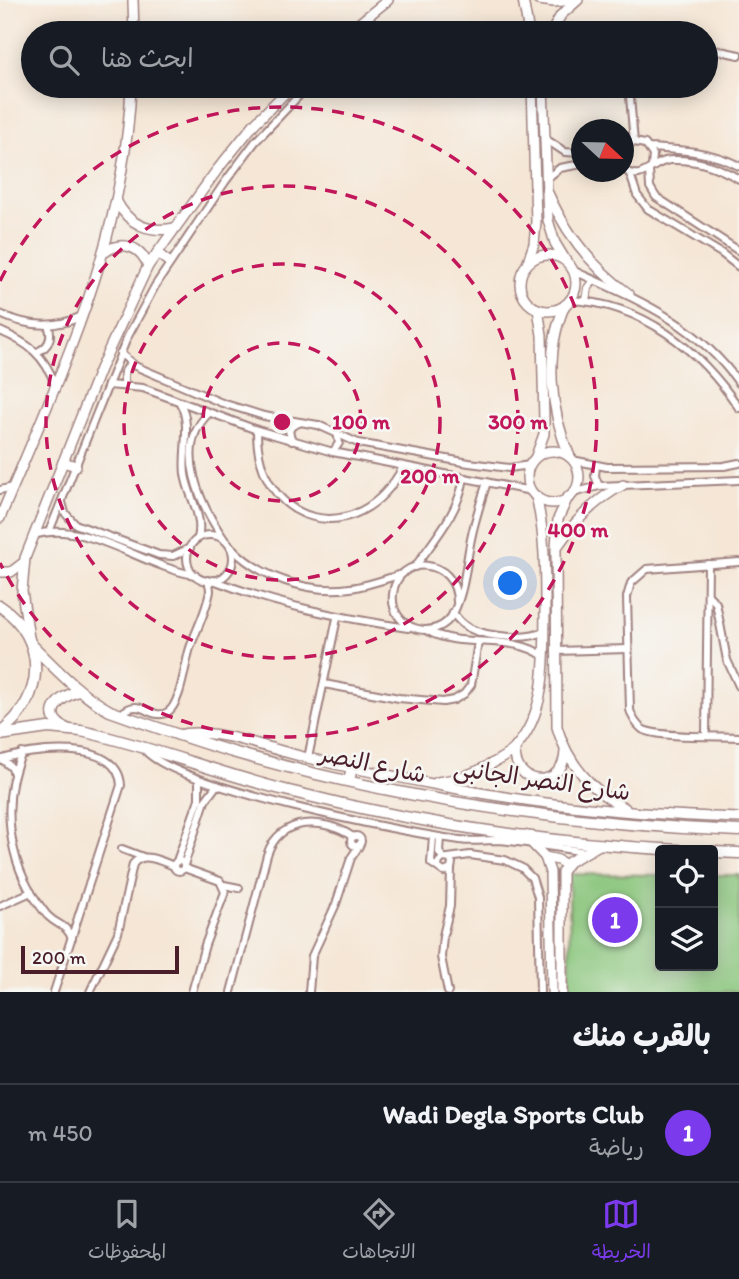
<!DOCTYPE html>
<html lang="ar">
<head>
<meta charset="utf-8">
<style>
  :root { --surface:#171b24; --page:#20242c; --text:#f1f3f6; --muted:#9ea1a6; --line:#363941; --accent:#7c3aed }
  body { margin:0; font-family:Itim,"Playpen Sans Arabic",sans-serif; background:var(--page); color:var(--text); direction:rtl }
  .controls { position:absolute; right:21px; bottom:21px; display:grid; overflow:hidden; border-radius:7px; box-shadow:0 4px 18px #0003 }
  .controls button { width:63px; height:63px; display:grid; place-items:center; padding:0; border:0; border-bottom:2px solid var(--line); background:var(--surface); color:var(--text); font:35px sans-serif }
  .compass { position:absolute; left:571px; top:119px; width:63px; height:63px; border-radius:50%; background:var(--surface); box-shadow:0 4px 18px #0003; rotate:112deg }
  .scale { position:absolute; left:21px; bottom:18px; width:158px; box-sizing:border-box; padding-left:7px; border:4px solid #4a1f2b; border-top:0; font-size:19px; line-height:24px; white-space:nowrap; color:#4a1f2b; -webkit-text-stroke:5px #f6f6f2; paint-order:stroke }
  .you { position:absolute; left:511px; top:584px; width:24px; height:24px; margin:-18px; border:5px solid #fff; border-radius:50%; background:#1a73e8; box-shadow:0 0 0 10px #1a73e833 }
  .badge { display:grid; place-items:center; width:46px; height:46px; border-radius:50%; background:var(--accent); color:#fff; font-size:23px; font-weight:700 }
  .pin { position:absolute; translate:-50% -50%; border:4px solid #fff; box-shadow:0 2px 7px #0006 }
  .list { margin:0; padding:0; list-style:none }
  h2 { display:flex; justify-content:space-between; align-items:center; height:91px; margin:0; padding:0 28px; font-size:30px }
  h2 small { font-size:23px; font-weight:400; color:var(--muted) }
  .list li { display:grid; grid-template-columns:46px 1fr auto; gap:21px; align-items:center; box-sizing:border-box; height:98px; padding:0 28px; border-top:2px solid var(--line) }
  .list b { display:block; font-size:26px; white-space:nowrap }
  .list p { margin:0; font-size:23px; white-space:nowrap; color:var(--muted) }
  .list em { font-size:23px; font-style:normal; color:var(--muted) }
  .icon { flex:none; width:38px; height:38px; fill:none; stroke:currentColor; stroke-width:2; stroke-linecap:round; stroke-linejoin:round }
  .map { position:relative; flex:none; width:739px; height:992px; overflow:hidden; direction:ltr }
  .search { position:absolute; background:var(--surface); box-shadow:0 4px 18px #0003; left:21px; right:21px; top:21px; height:77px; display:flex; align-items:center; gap:18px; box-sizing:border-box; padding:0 24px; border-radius:38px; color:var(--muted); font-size:26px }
  .sheet { height:189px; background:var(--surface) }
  nav { display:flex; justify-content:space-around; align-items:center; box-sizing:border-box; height:98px; border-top:2px solid var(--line); background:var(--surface); font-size:19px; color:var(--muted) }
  nav a { display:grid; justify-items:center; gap:4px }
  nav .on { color:var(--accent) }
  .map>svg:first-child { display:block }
</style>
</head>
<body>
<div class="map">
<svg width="739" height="992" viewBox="0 0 739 992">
  <rect width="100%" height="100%" fill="#f6f6f2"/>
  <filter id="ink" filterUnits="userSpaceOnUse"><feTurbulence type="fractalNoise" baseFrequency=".0143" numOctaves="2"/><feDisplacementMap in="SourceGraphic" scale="14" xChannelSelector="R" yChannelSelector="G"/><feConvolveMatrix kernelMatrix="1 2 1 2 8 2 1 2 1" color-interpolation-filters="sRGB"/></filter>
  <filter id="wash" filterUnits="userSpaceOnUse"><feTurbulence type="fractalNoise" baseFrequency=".00686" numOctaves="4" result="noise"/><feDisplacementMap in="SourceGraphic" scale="28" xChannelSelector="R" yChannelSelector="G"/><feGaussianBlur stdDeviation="1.57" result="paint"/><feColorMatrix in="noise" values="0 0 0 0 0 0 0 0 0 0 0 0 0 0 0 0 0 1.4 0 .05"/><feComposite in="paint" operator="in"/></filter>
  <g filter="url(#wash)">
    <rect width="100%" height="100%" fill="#f5e6d5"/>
    <path fill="#89c57b" stroke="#6a7253" stroke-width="2" d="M569,874l91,1v91h53v-91h26v117h-169z"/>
  </g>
  <g filter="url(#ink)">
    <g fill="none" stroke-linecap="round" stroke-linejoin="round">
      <g stroke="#a08280" stroke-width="10">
        <g id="street">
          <path d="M362,33l2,-14"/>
          <path d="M706,48l33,7"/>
          <path d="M629,86l5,56"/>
          <path d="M544,138l21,14 17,1"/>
          <path d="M649,148c32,2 61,3 90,18"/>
          <path d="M624,149l10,-7 11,2 8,11 -1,11"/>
          <path d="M624,169c17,16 29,-9 47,-9 24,-1 48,7 68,19"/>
          <path d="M649,170l1,17 6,10 83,54"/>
          <path d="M630,174l7,21 11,14 73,44 18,14"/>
          <path d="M546,179l14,-11 22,-4"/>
          <path d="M572,270c66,30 123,52 167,113"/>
          <path d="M570,300c72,3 130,50 169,108"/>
          <path d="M586,301l2,-13 6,-8"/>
          <path d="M0,314c26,12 55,15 82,2"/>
          <path d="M0,331c28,12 45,24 55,54"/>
          <path d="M37,352c12,-5 16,-15 11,-27"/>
          <path d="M120,353l15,13 87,37 42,13 54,9 40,18 111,20 40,5 21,-3"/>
          <path d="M124,384v-11l6,-10"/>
          <path d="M108,385l35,3 114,42 76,22 198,39"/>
          <path d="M180,403c12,21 2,48 5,71 3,22 19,42 13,64"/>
          <path d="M208,414c-35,34 -7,92 16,125"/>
          <path d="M257,430c-1,96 101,123 146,37"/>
          <path d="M292,441l-3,-10 3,-5 7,-3"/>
          <path d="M333,452l6,-9 -2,-11"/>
          <path d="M572,460l35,7 117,-1 15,-3"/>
          <path d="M596,466l-1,10 4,10"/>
          <path d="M0,490l13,-3"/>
          <path d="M573,493l26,-7 140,-6"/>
          <path d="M62,502l3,11 10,11 84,31 14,1 17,-8"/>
          <path d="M49,532l78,-194 28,-52 70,-104 30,-40 53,-56"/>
          <path d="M34,535c52,-16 109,32 161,40"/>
          <circle cx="210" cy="558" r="23"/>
          <path d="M231,547c28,30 77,47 119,41 17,-2 35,-9 52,-14"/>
          <path d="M739,562l-92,7 -16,14 -4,14 3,113c2,7 6,14 12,19 15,9 77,7 97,8"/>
          <path d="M415,567c20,-29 43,-53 49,-89"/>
          <path d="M213,580c63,25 128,38 195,48"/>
          <path d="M708,595l8,8 11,57 12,26"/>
          <path d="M457,602c0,-45 -60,-49 -64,-8 -4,36 45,50 61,18 11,-23 12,-49 17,-73 4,-20 10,-38 16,-57"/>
          <path d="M453,613c5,7 9,12 16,15 17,9 60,13 76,3"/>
          <path d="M428,631c35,19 84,1 117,26"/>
          <path d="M555,651l73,-2"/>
          <path d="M324,684l75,14 44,4 11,-2 10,-6 7,-9 7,-43"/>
          <path d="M120,715c20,-20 29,5 46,-2 15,-6 19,-51 24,-65 6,-18 17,-38 20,-57 0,-5 -1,-6 -2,-11"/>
          <path d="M706,736l2,-172"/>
          <path d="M144,749c28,38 261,84 316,91 12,2 24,0 37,0 30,2 60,8 90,12"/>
          <path d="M22,753c-22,46 -14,109 16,150 3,4 7,10 10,13 10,10 17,7 24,22"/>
          <path d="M308,758l29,-140"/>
          <path d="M2,759l10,9 2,6"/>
          <path d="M0,760c30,-11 118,-22 121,25l-67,207"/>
          <circle cx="356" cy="841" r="5"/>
          <path d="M433,836l-2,27 13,9 7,-3 1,-6 -2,-4 -7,-1 -4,4 -1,4"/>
          <path d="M440,837l-1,15 4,6"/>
          <path d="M122,849l21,8"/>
          <path d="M448,858l22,-3 35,5 17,8 10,10 6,19 2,95"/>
          <circle cx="179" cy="866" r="5"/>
          <path d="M177,861l22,-62v-19"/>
          <path d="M184,865l21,-64 12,-16"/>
          <path d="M184,868l36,13 5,11 -20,53 -13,47"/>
          <path d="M224,885l15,3"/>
          <path d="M0,906l31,-14"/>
          <path d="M90,992l28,-59 15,-69c11,-13 27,-3 41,2"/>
          <path d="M231,992l36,-137c13,-39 57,-38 86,-18"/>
          <path d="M309,992l3,-36 24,-52 15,-46 8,-12"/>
          <path d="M448,992l-7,-35 2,-21 7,-30 1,-37"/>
        </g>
      </g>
      <g stroke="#a08280" stroke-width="12">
        <g id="secondary">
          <path d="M133,0l1,33"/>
          <path d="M523,0l6,33"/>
          <path d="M538,0l16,2 19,-2"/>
          <path d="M347,33l41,-33"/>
          <path d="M551,33l10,-18 17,-15"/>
          <path d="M543,86l5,134 7,23 11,18"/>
          <path d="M548,193c18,41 45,75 81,101"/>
          <path d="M117,202c12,23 33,31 58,26"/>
          <path d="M105,252c17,-12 36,-6 43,14"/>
          <path d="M157,253l12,9"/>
          <circle cx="548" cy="283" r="28"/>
          <path d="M527,264l7,-20 2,-22 -4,-136"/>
          <path d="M565,305c-21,47 -15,106 5,152"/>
          <circle cx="553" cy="477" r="26"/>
          <path d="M536,456l8,-22v-13l-2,-86 -4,-26"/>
          <path d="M63,462l13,4"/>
          <path d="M568,497l-10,22 -2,29 1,179c10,35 35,65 68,81"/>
          <path d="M0,518c59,-141 125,-277 131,-432"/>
          <path d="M557,547c18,-27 38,-47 66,-62"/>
          <path d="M0,572h11l12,-9"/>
          <path d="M29,638l-7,-47 3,-33 75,-189 48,-103 69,-96 38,-47 37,-37"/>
          <path d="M178,735c34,-9 95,15 130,23 47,11 94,20 140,29 96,19 194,28 291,31"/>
          <path d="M515,749c-2,39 49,41 50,2"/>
          <path d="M437,782c20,-2 39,-9 56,-19 7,-4 17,-9 22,-15 34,-38 29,-93 30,-139 0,-38 0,-76 -9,-113"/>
          <path d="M524,835l21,22 5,15 2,120"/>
          <path d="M545,857l13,3 8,5"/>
          <path d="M562,992v-120l7,-10 32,-18"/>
        </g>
      </g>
      <g stroke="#a08280" stroke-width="13">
        <g id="primary">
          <path d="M0,606c48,32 46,93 0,126"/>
          <path d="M31,644c25,25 48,50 79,67 42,15 84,30 126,42 164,47 333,71 503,78"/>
          <path d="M67,729c-28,-13 -8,-33 12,-38"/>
          <path d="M0,735l48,-7 33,3c69,15 136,42 204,59 128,33 262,53 393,60"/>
          <path d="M349,781l3,-14"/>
          <path d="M713,852l26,1"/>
        </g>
      </g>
      <use href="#street" stroke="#fff" stroke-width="6"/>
      <use href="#secondary" stroke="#fff" stroke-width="9"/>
      <use href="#primary" stroke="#fff" stroke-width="10"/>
    </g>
  </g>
  <g fill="none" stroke="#c2185b" stroke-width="3.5" stroke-dasharray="12 9">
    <circle cx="282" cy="422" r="79"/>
    <circle cx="282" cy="422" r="158"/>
    <circle cx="282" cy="422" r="236"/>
    <path d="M0 281A315 315 0 1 1 0 563"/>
  </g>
  <g text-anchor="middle" stroke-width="5" stroke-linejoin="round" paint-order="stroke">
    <g font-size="24" fill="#4a1f2b" stroke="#f6f6f2">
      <text transform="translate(373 764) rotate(12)" y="8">شارع النصر</text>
      <text transform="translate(542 780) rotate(8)" y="8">شارع النصر الجانبى</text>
    </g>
  </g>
  <circle cx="282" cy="422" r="10" fill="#c2185b" stroke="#f6f6f2" stroke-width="3.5"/>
  <g font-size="21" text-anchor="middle" font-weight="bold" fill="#c2185b" stroke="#f6f6f2" stroke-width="5" stroke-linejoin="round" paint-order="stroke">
    <text x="361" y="429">100 m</text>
    <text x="518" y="429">300 m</text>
    <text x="430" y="483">200 m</text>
    <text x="578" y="537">400 m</text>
  </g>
</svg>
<div class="controls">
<button><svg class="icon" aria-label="locate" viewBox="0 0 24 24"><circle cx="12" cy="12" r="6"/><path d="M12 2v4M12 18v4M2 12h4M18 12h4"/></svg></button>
<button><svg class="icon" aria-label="layers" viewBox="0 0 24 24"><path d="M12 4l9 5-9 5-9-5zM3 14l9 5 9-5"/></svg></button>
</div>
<svg class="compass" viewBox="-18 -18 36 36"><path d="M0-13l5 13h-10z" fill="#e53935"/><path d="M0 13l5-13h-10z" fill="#9ea1a6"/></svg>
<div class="scale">200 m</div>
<div class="you"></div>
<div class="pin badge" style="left:615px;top:920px">1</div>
<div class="search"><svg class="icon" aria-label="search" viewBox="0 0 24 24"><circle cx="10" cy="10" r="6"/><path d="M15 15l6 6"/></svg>ابحث هنا</div>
</div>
<section class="sheet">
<h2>بالقرب منك<small></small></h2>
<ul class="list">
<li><span class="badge">1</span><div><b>Wadi Degla Sports Club</b><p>رياضة</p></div><em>450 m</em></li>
</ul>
</section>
<nav>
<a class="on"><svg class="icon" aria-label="map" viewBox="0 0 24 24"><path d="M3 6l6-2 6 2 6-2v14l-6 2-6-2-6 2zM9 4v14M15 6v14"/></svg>الخريطة</a>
<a><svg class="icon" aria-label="directions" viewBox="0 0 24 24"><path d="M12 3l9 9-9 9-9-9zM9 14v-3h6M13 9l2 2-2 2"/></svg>الاتجاهات</a>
<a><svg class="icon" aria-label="saved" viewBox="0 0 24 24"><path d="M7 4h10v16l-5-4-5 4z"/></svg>المحفوظات</a>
</nav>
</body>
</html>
